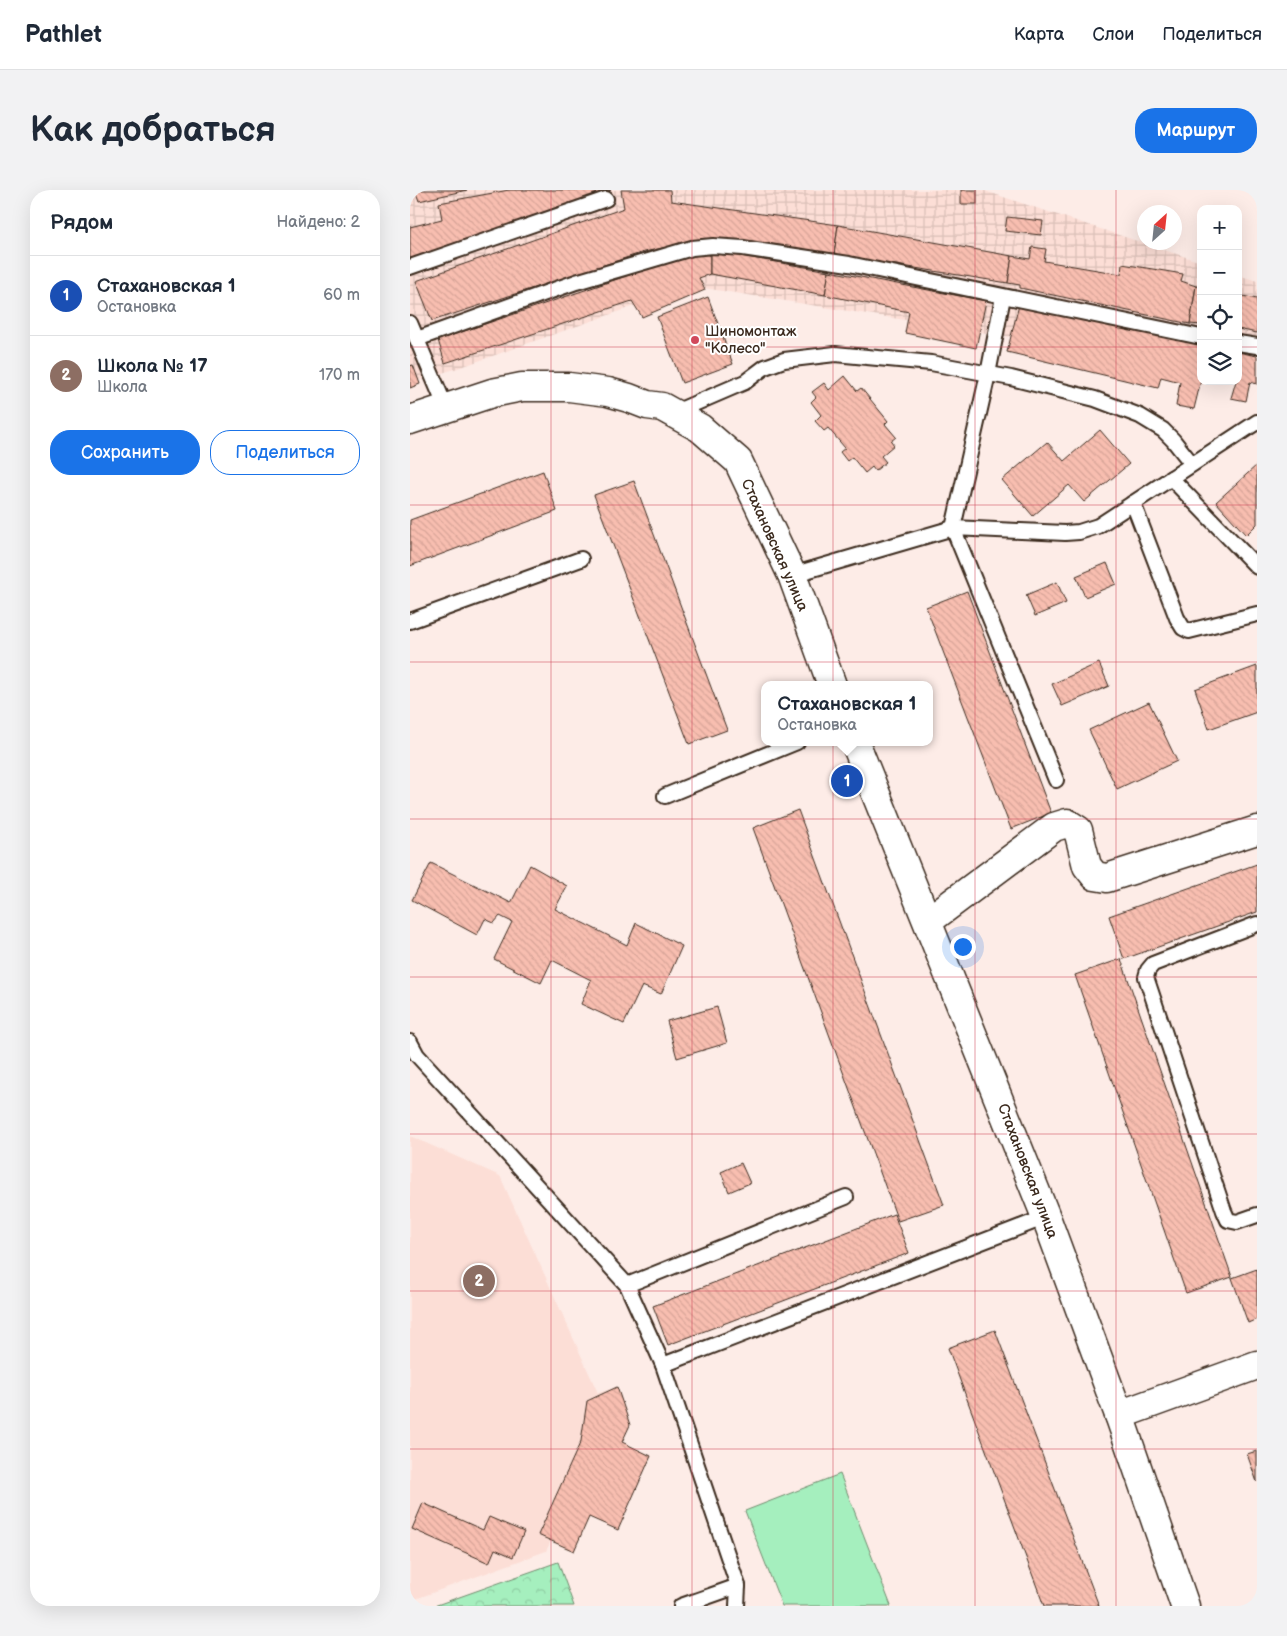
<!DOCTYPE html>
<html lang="ru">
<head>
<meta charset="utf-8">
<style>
  :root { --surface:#fff; --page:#f2f2f3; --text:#1f2937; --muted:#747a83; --line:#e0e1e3; --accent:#1a73e8 }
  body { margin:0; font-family:"Balsamiq Sans",sans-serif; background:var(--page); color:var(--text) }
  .controls { position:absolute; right:15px; top:15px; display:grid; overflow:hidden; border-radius:10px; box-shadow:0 5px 20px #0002 }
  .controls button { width:45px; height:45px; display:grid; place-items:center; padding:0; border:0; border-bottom:1px solid var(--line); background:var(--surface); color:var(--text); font:25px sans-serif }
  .compass { position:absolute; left:727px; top:15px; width:45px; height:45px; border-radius:50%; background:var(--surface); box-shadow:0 5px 20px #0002; rotate:27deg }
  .you { position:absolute; left:552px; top:756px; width:18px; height:18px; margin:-12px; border:4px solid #fff; border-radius:50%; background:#1a73e8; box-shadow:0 0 0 8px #1a73e833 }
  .badge { display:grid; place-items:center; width:32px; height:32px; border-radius:50%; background:var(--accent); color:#fff; font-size:16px; font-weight:700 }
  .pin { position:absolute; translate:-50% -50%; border:2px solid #fff; box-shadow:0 1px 5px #0006 }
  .popup { position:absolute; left:351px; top:491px; width:172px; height:65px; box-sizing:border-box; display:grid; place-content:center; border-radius:10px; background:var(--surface); filter:drop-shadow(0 1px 4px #0005); font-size:16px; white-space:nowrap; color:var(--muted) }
  .popup b { font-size:19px; color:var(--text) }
  .popup::after { content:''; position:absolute; left:50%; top:100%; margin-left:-10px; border:10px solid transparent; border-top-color:var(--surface) }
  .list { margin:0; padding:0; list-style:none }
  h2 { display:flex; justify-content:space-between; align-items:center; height:65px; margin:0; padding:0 20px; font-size:21px }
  h2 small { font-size:16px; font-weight:400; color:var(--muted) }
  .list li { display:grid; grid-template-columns:32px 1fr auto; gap:15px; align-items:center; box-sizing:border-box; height:80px; padding:0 20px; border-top:1px solid var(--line) }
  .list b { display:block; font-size:19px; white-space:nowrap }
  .list p { margin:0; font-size:16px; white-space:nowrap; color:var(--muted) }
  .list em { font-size:16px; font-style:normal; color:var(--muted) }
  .actions { display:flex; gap:10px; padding:15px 20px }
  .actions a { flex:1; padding:11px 0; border:1px solid var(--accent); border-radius:20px; text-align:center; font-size:18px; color:var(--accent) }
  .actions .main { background:var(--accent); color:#fff }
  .icon { flex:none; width:28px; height:28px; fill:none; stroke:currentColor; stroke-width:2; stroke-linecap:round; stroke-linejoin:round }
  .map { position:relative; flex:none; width:847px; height:1416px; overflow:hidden; border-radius:20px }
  header { display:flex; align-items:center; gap:30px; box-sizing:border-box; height:70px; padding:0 25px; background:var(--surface); border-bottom:1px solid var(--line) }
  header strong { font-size:24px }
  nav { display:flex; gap:28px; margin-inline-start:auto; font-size:18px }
  .intro { display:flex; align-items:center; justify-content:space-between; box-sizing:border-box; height:120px; padding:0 30px }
  h1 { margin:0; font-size:35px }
  .button { padding:12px 22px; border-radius:20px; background:var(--accent); color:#fff; font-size:18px; font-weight:700 }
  main { display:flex; gap:30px; padding:0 30px }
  aside { flex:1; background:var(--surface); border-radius:20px; box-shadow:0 5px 20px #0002 }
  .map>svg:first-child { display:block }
</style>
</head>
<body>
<header>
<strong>Pathlet</strong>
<nav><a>Карта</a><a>Слои</a><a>Поделиться</a></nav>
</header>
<div class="intro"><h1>Как добраться</h1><a class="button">Маршрут</a></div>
<main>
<aside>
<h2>Рядом<small>Найдено: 2</small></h2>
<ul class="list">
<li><span class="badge" style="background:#1a4fb4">1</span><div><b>Стахановская 1</b><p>Остановка</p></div><em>60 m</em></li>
<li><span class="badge" style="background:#8d6e63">2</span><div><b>Школа № 17</b><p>Школа</p></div><em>170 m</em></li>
</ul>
<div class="actions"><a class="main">Сохранить</a><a>Поделиться</a></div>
</aside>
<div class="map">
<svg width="847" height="1416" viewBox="0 0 847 1416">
  <defs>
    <pattern id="industrial-grid" width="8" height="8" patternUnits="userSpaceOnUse" patternTransform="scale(1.25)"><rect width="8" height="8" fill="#fcded6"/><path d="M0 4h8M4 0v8" fill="none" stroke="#d9bfb7"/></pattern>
    <pattern id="park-crowns" width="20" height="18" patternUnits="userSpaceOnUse" patternTransform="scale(1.25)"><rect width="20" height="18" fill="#a5efbe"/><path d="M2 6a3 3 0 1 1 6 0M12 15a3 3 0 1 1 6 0" fill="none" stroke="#8fcda3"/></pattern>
    <pattern id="building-back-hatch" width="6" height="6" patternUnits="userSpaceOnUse" patternTransform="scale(1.25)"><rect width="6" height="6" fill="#f8beb0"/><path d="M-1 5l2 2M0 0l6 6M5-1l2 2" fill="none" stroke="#d6a397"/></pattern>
  </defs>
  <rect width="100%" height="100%" fill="#fdece7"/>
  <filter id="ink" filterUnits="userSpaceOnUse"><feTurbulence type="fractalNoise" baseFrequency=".02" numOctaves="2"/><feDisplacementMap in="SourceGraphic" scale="10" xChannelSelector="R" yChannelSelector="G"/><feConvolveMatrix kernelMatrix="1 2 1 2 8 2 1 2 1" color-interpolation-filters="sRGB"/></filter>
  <g filter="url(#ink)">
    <path fill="#fcded6" d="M0,946l90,40 98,217 19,-6 -30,14 -6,40 -43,93 13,7 -5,10 -136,50z"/>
    <g fill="url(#industrial-grid)">
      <path d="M0,0h572l219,72v105l-510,-81 -230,81 -51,16z"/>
      <path d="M828,85l19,6v95l-19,-3z"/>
    </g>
    <path fill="url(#park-crowns)" stroke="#708c6e" d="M148,1372l16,44h-140z"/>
    <path fill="#a5efbe" stroke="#708c6e" d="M430,1284l51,132h-109l-37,-95z"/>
    <g fill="url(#building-back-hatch)" stroke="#3b2a1e">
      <path d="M5,0h52l-48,11z"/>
      <path d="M99,0h102l-94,35 -107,34v-32l32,-8 -3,-16z"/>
      <path d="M211,0h49l1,11 167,24 -4,30 -139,-14 -51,11 -212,69 -16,-40 208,-73z"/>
      <rect x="551" y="0" width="16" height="14"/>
      <path d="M597,27l36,4 -2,14 -36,-4z"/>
      <path d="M428,35l174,31 -4,27 -174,-28z"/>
      <path d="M622,57l14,2 -2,12 77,13 1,-10 61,10 -2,7 15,5 -6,38 -170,-36v-3l-12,-2 4,-27 18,3z"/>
      <path d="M300,61v23l-11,4 6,12 -63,27 -10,-16 -187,62 -7,-23 256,-87z"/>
      <path d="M300,61l119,20 -4,24 -115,-21z"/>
      <path d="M419,81l157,30 -10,47 -71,-15 4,-21 -84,-17z"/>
      <path d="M786,96l5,1v38l-11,-1z"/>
      <path d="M828,105l19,4v34l-19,-4z"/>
      <path d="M298,107l25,67 -51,19 -25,-66z"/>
      <path d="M609,115l153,34 1,-3 27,6 1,38 -7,29 -18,-3 4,-24 -19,-5 -3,11 -151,-36z"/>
      <path d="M828,162l19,4v28l-7,-2 -4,19 -15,-3 5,-17h2z"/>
      <path d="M3,175l7,19 -10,4v-22z"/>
      <path d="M435,186l12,15 4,-3 27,33 -3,3 11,13 -5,4 3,4 -13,11 5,6 -11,9 -3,-4 -7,6 -13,-16 -5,4 -7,-9 5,-4 -17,-20 -4,3 -9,-10 6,-6 -10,-13 5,-5 -4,-5 12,-9 5,7z"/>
      <path d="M690,240l29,34 -45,38 -15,-17 -36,31 -31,-36 45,-38 17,19z"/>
      <path d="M847,275v59l-11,11 -30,-33z"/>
      <path d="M133,281l14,40 -147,55v-46z"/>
      <path d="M224,291l93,249 -38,14 -95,-249z"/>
      <path d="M697,373l9,21 -31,13 -9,-21z"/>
      <path d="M647,392l9,21 -31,13 -9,-21z"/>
      <path d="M557,401l84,222 -40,16 -85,-222z"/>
      <path d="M689,473l10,23 -47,20 -10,-22z"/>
      <path d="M847,476v46l-48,17 -14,-40z"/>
      <path d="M739,512l28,59 -60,28 -28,-59z"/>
      <path d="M388,620l146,395 -46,16 -145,-393z"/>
      <path d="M21,673l80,40 19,-38 37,21 -12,23 72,36 9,-22 46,23 -21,48 -19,-8 -18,38 -43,-20 10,-24 -39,-20 -11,23 -47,-24 18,-37 -12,-6 -6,7 -9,-4 -8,16 -65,-35z"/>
      <path d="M847,674v48l-133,47 -15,-43z"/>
      <path d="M711,769l111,318 -46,16 -111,-318z"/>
      <path d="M307,817l10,36 -50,15 -10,-37z"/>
      <path d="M331,973l9,20 -21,9 -8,-20z"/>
      <path d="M484,1024l15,39 -241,92 -15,-39z"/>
      <path d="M847,1079v50l-9,4 -16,-45z"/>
      <path d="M585,1140l104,276h-55l-96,-258z"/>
      <path d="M207,1197l13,38 -8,17 29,14 -33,74 -29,-13 -15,34 -36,-16 43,-94 6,-40z"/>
      <path d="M847,1261v31l-10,-28z"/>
      <path d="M13,1313l60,27 6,-13 35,15 -11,25 -18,-8 -6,14 -77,-34z"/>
    </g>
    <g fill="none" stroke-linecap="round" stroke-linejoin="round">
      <g stroke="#3b2a1e" stroke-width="18">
        <g id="service">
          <path d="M0,77l196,-68"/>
          <path d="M593,107l-15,77 -35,154 112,5 14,-1 19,-6 159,-104"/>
          <path d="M0,133l36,85"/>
          <path d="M7,149l159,-57 116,-34 21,-2 30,2 106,16 352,73"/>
          <path d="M828,153l19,3"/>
          <path d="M263,223l72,-31 20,-15 19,-7 51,-6 96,9 80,15 84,21 45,17 23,14 10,10 19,24"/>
          <path d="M761,288l86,89"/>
          <path d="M723,313l44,115 6,10 6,3 68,-17"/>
          <path d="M382,385l161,-47 103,252"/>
          <path d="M0,431l171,-62"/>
          <path d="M255,606l132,-54"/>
          <path d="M847,734l-104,40 -5,6 -2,7 78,234 4,9 9,2 20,-7"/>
          <path d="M0,852l7,13 210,230"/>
          <path d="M253,1175l-36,-80 219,-88"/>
          <path d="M271,1416l57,-20 -75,-221 383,-148"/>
          <path d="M327,1416l1,-20"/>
        </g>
      </g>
      <g stroke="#3b2a1e" stroke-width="31">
        <g id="minor">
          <path d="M0,230l82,-27 30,-6h47l39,5 21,6 18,7 15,2 38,21 38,33 54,114 40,110"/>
          <path d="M445,552l191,475 73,198 66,191"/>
          <path d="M518,731l126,-94 13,-4 11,7 9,36 8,10 12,2 150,-48"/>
          <path d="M709,1225l138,-50"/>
        </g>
      </g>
      <use href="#service" stroke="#fff" stroke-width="14"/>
      <use href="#minor" stroke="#fff" stroke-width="28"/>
    </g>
  </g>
  <path fill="none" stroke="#d1495b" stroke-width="1" stroke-opacity="0.55" d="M141,0v1416M282,0v1416M423,0v1416M565,0v1416M706,0v1416M0,157h791M828,157h19M0,315h847M0,472h847M0,629h847M0,787h847M0,944h847M0,1101h847M0,1259h847"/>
  <circle fill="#d1495b" stroke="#fff" stroke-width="2" cx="285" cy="150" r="5"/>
  <g text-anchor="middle" stroke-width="4" stroke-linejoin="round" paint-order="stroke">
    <g font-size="15" fill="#3b2a1e" stroke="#fff" text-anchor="start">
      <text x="295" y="146">Шиномонтаж<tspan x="295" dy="17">"Колесо"</tspan></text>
    </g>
    <g font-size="15" fill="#3b2a1e" stroke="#fff">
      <text transform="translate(365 355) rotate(66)" y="5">Стахановская улица</text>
      <text transform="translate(618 981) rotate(69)" y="5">Стахановская улица</text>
    </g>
  </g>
</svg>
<div class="controls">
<button>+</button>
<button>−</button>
<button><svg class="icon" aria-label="locate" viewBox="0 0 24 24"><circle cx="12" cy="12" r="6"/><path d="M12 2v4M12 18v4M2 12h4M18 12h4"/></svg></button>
<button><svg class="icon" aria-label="layers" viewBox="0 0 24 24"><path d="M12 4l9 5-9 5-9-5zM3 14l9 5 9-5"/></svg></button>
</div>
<svg class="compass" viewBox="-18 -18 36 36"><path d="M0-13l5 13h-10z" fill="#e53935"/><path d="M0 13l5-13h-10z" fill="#747a83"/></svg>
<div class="you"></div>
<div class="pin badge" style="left:437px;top:591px;background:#1a4fb4">1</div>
<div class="popup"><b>Стахановская 1</b>Остановка</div>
<div class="pin badge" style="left:69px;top:1091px;background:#8d6e63">2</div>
</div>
</main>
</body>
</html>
